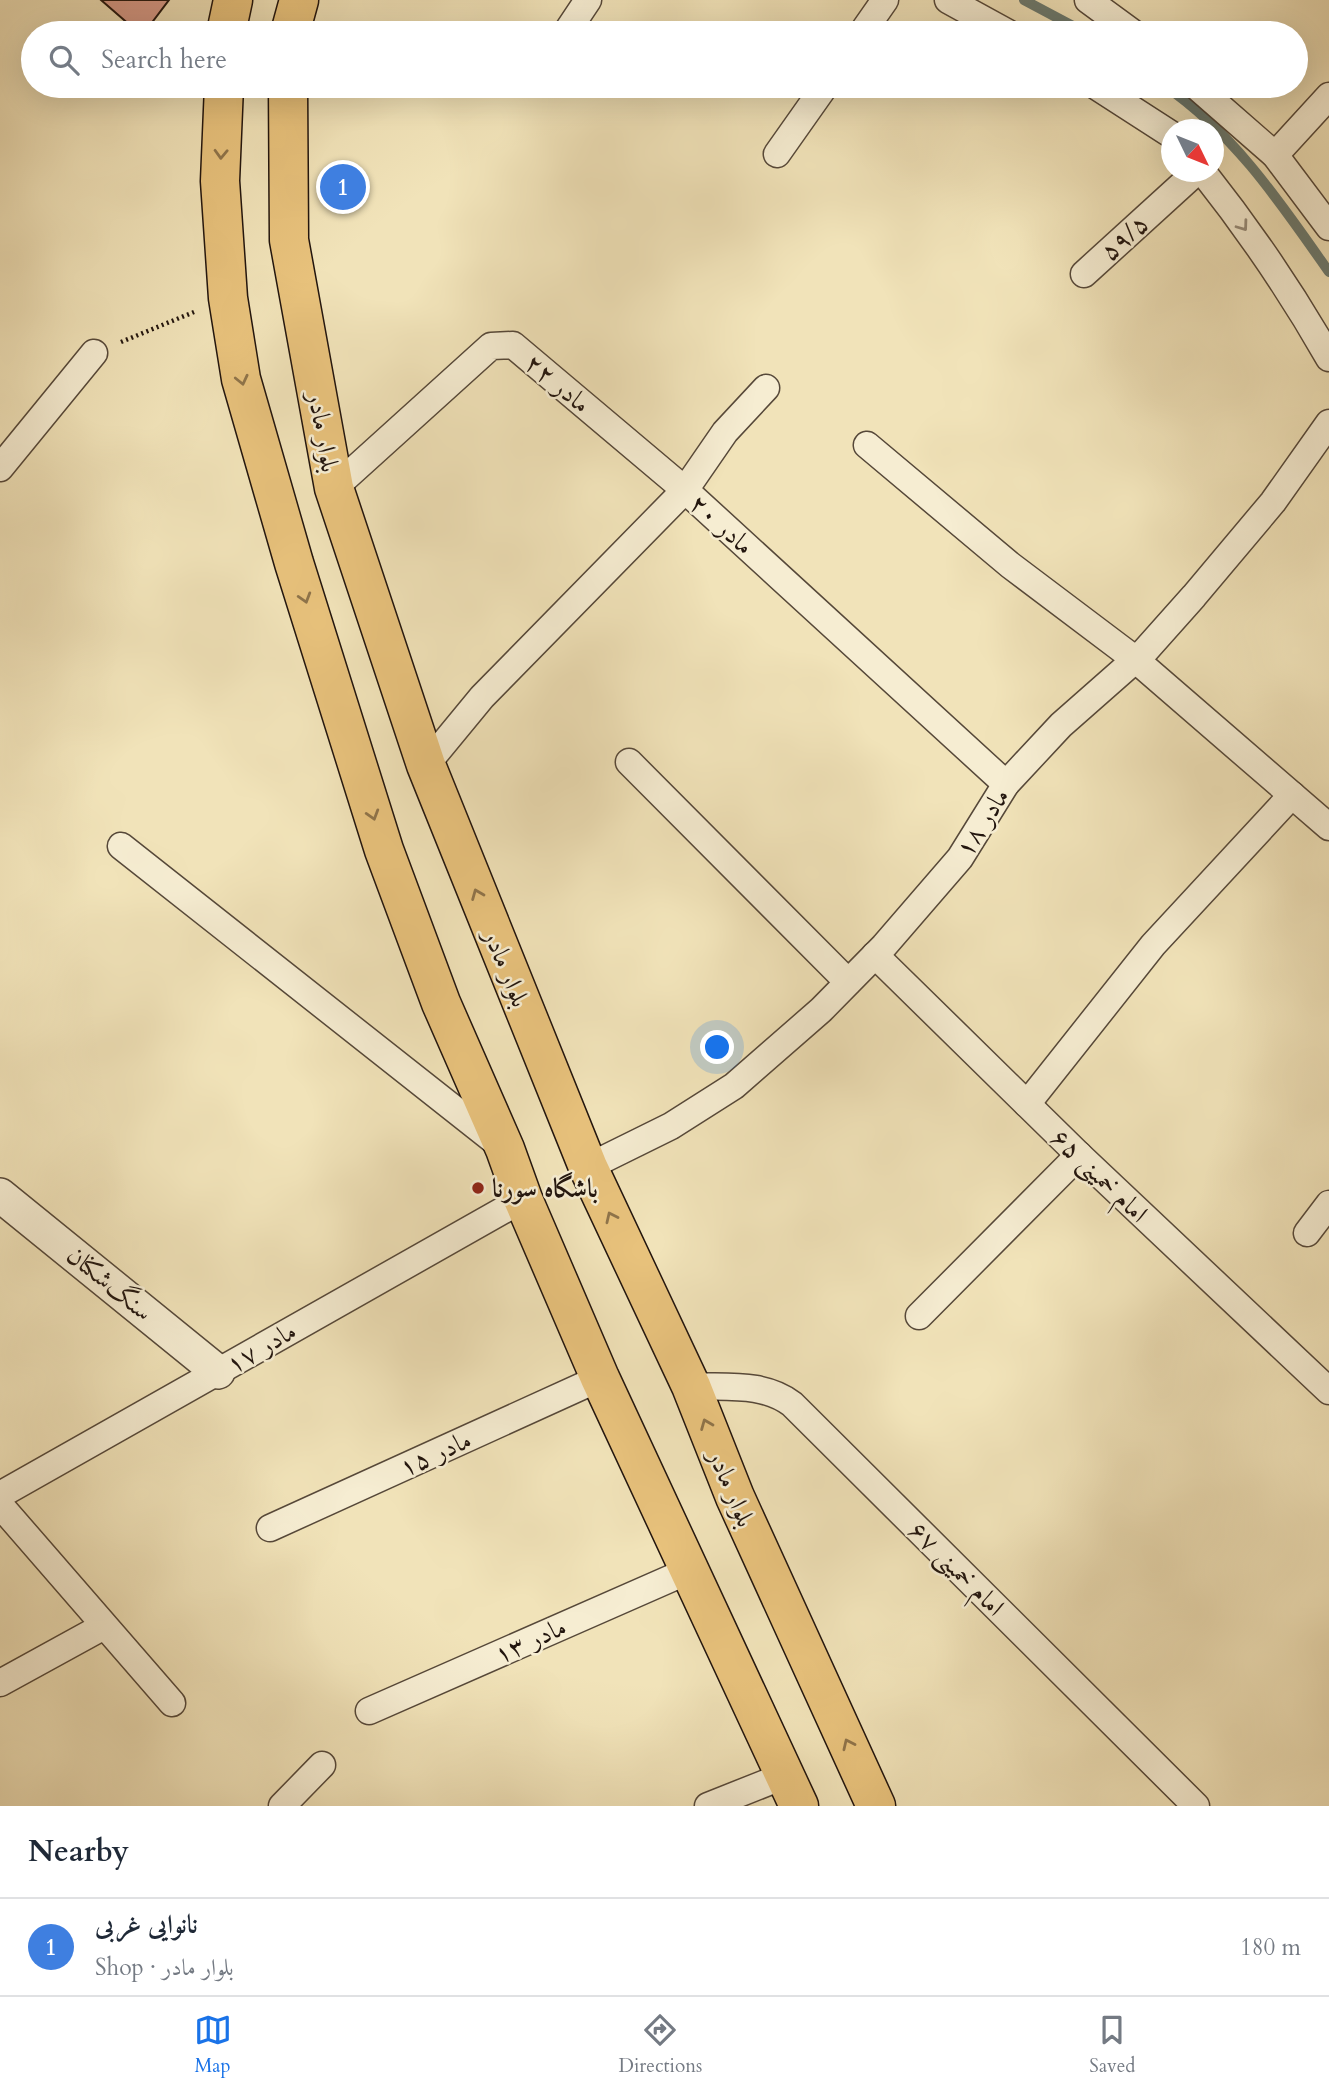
<!DOCTYPE html>
<html lang="en">
<head>
<meta charset="utf-8">
<style>
  :root { --surface:#fff; --page:#f6f6f7; --text:#1f2937; --muted:#747a83; --line:#e0e1e3; --accent:#1a73e8 }
  body { margin:0; font-family:Cardo,Amiri,serif; background:var(--page); color:var(--text) }
  .compass { position:absolute; left:1161px; top:119px; width:63px; height:63px; border-radius:50%; background:var(--surface); box-shadow:0 7px 28px #0002; rotate:133deg }
  .you { position:absolute; left:718px; top:1048px; width:24px; height:24px; margin:-18px; border:5px solid #fff; border-radius:50%; background:#1a73e8; box-shadow:0 0 0 10px #1a73e833 }
  .badge { display:grid; place-items:center; width:46px; height:46px; border-radius:50%; background:var(--accent); color:#fff; font-size:23px; font-weight:700 }
  .pin { position:absolute; translate:-50% -50%; border:4px solid #fff; box-shadow:0 2px 7px #0006 }
  .list { margin:0; padding:0; list-style:none }
  h2 { display:flex; justify-content:space-between; align-items:center; height:91px; margin:0; padding:0 28px; font-size:30px }
  h2 small { font-size:23px; font-weight:400; color:var(--muted) }
  .list li { display:grid; grid-template-columns:46px 1fr auto; gap:21px; align-items:center; box-sizing:border-box; height:98px; padding:0 28px; border-top:2px solid var(--line) }
  .list b { display:block; font-size:26px; white-space:nowrap }
  .list p { margin:0; font-size:23px; white-space:nowrap; color:var(--muted) }
  .list em { font-size:23px; font-style:normal; color:var(--muted) }
  .icon { flex:none; width:38px; height:38px; fill:none; stroke:currentColor; stroke-width:2; stroke-linecap:round; stroke-linejoin:round }
  .map { position:relative; flex:none; width:1329px; height:1806px; overflow:hidden }
  .search { position:absolute; background:var(--surface); box-shadow:0 7px 28px #0002; left:21px; right:21px; top:21px; height:77px; display:flex; align-items:center; gap:18px; box-sizing:border-box; padding:0 24px; border-radius:38px; color:var(--muted); font-size:26px }
  .sheet { height:189px; background:var(--surface) }
  nav { display:flex; justify-content:space-around; align-items:center; box-sizing:border-box; height:98px; border-top:2px solid var(--line); background:var(--surface); font-size:19px; color:var(--muted) }
  nav a { display:grid; justify-items:center; gap:4px }
  nav .on { color:var(--accent) }
  .map>svg:first-child { display:block }
</style>
</head>
<body>
<div class="map">
<svg width="1329" height="1806" viewBox="0 0 1329 1806">
  <rect width="100%" height="100%" fill="#f1e3b9"/>
  <filter id="stains"><feTurbulence type="fractalNoise" baseFrequency=".00286" numOctaves="4"/><feColorMatrix values="0 0 0 0 .2 0 0 0 0 .09 0 0 0 0 .02 0 0 0 .5 -.17"/></filter>
  <radialGradient id="worn" r=".72"><stop offset=".6" stop-color="#630" stop-opacity="0"/><stop offset="1" stop-color="#630" stop-opacity=".3"/></radialGradient>
  <g fill="none" stroke-linecap="round" stroke-linejoin="round">
    <g stroke="#6b7a70" stroke-width="10">
      <path d="M1024,0l62,33"/>
      <path d="M1165,86c69,47 117,119 164,186"/>
    </g>
  </g>
  <path fill="#d89b8a" stroke="#22150e" stroke-width="2" d="M101,0h68l-25,33h-5z"/>
  <g fill="none" stroke-linecap="round" stroke-linejoin="round">
    <g stroke="#564839" stroke-width="29">
      <g id="minor">
        <path d="M948,0l60,33"/>
        <path d="M1088,0l45,33"/>
        <path d="M566,33l22,-33"/>
        <path d="M862,33l23,-33"/>
        <path d="M1096,86l76,49"/>
        <path d="M1196,86l79,69 54,72"/>
        <path d="M777,154l48,-68"/>
        <path d="M1275,155l54,-59"/>
        <path d="M1203,172c46,58 89,121 126,186"/>
        <path d="M1084,274l112,-102"/>
        <path d="M867,445l143,120 126,95 193,167"/>
        <path d="M0,468l94,-115"/>
        <path d="M334,488l157,-142 22,-1 172,145 40,-58 41,-44"/>
        <path d="M629,762l219,220"/>
        <path d="M426,765l56,-68 203,-207 321,294"/>
        <path d="M121,846l380,300"/>
        <path d="M875,955l204,200 250,236"/>
        <path d="M1027,1104l126,-159 139,-150"/>
        <path d="M588,1167l83,-41 63,-40 87,-76 63,-64 76,-88 46,-74 55,-59 84,-74 49,-55 79,-94 56,-79"/>
        <path d="M1307,1233l22,-29"/>
        <path d="M919,1316l160,-161"/>
        <path d="M691,1386c35,2 72,-4 101,18l404,402"/>
        <path d="M0,1495l523,-296"/>
        <path d="M0,1505l172,198"/>
        <path d="M270,1528l330,-150"/>
        <path d="M0,1683l104,-57"/>
        <path d="M369,1711l321,-141"/>
        <path d="M282,1806l40,-41"/>
        <path d="M708,1806l78,-31"/>
      </g>
    </g>
    <g stroke="#564839" stroke-width="36">
      <path id="tertiary" d="M0,1195l218,177"/>
    </g>
    <g stroke="#22150e" stroke-width="41">
      <g id="primary">
        <path d="M226,33l7,-33"/>
        <path d="M290,33l9,-33"/>
        <path d="M224,86l-4,95 8,117 13,81 53,184 90,287 57,153 64,146 18,50 77,179 199,428"/>
        <path d="M288,86l1,154 45,248 92,277 162,402 103,219 44,111 141,309"/>
      </g>
    </g>
    <path stroke="#22150e" stroke-width="4.5" stroke-dasharray="2 3.5" stroke-linecap="butt" d="M121,342l73,-30"/>
    <use href="#minor" stroke="#f6edd2" stroke-width="26"/>
    <use href="#tertiary" stroke="#f6edd2" stroke-width="33"/>
    <use href="#primary" stroke="#e8c27c" stroke-width="38"/>
  </g>
  <defs><path id="oneway-chevron" d="M-2-3.5L2.5 0L-2 3.5" fill="none" stroke-width="1.6" stroke-linecap="round" stroke-linejoin="round" transform="scale(1.75)"/></defs>
  <g stroke="#8f744a">
    <use href="#oneway-chevron" transform="translate(221 154) rotate(92)"/>
    <use href="#oneway-chevron" transform="translate(242 380) rotate(77)"/>
    <use href="#oneway-chevron" transform="translate(305 598) rotate(73)"/>
    <use href="#oneway-chevron" transform="translate(373 815) rotate(73)"/>
    <use href="#oneway-chevron" transform="translate(477 894) rotate(-112)"/>
    <use href="#oneway-chevron" transform="translate(611 1217) rotate(-115)"/>
    <use href="#oneway-chevron" transform="translate(706 1424) rotate(-112)"/>
    <use href="#oneway-chevron" transform="translate(848 1744) rotate(-115)"/>
  </g>
  <use stroke="#978c7a" href="#oneway-chevron" transform="translate(1243 226) rotate(54)"/>
  <circle fill="#8f2418" stroke="#f6edd2" stroke-width="2.5" cx="478" cy="1188" r="7"/>
  <g text-anchor="middle" stroke-width="5" stroke-linejoin="round" paint-order="stroke">
    <g font-size="26" fill="#22150e" stroke="#f6edd2">
      <text transform="translate(1124 237) rotate(-42)" y="9">۵۹/۵</text>
      <text transform="translate(558 383) rotate(40)" y="9">مادر ۲۲</text>
      <text transform="translate(324 432) rotate(80)" y="9">بلوار مادر</text>
      <text transform="translate(722 524) rotate(42)" y="9">مادر ۲۰</text>
      <text transform="translate(982 822) rotate(-57)" y="9">مادر ۱۸</text>
      <text transform="translate(507 968) rotate(68)" y="9">بلوار مادر</text>
      <text transform="translate(1100 1175) rotate(44)" y="9">امام خمینی ۶۵</text>
      <text transform="translate(110 1283) rotate(39)" y="9">سنگ‌شکنان</text>
      <text transform="translate(261 1347) rotate(-30)" y="9">مادر ۱۷</text>
      <text transform="translate(435 1453) rotate(-24)" y="9">مادر ۱۵</text>
      <text transform="translate(732 1488) rotate(67)" y="9">بلوار مادر</text>
      <text transform="translate(957 1568) rotate(45)" y="9">امام خمینی ۶۷</text>
      <text transform="translate(530 1640) rotate(-24)" y="9">مادر ۱۳</text>
    </g>
    <g font-size="26" font-weight="bold" fill="#22150e" stroke="#f6edd2" text-anchor="start">
      <text x="492" y="1197">باشگاه سورنا</text>
    </g>
  </g>
  <rect width="100%" height="100%" filter="url(#stains)"/>
  <rect width="100%" height="100%" fill="url(#worn)"/>
</svg>
<svg class="compass" viewBox="-18 -18 36 36"><path d="M0-13l5 13h-10z" fill="#e53935"/><path d="M0 13l5-13h-10z" fill="#747a83"/></svg>
<div class="you"></div>
<div class="pin badge" style="left:343px;top:187px;background:#3f7fe0">1</div>
<div class="search"><svg class="icon" aria-label="search" viewBox="0 0 24 24"><circle cx="10" cy="10" r="6"/><path d="M15 15l6 6"/></svg>Search here</div>
</div>
<section class="sheet">
<h2>Nearby<small></small></h2>
<ul class="list">
<li><span class="badge" style="background:#3f7fe0">1</span><div><b>نانوایی غربی</b><p>Shop · بلوار مادر</p></div><em>180 m</em></li>
</ul>
</section>
<nav>
<a class="on"><svg class="icon" aria-label="map" viewBox="0 0 24 24"><path d="M3 6l6-2 6 2 6-2v14l-6 2-6-2-6 2zM9 4v14M15 6v14"/></svg>Map</a>
<a><svg class="icon" aria-label="directions" viewBox="0 0 24 24"><path d="M12 3l9 9-9 9-9-9zM9 14v-3h6M13 9l2 2-2 2"/></svg>Directions</a>
<a><svg class="icon" aria-label="saved" viewBox="0 0 24 24"><path d="M7 4h10v16l-5-4-5 4z"/></svg>Saved</a>
</nav>
</body>
</html>
